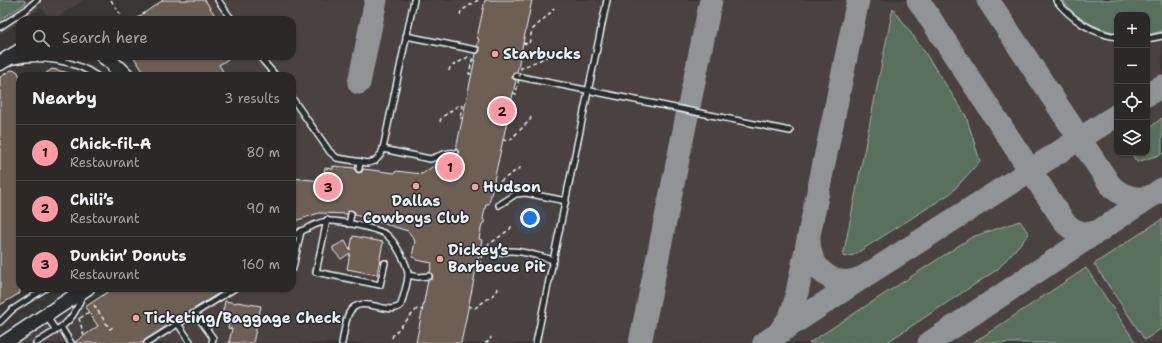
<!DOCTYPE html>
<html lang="en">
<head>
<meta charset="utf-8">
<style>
  :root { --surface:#2a2928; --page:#363534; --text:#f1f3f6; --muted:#a5a6a8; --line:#464545; --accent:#ff9aa2 }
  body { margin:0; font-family:"Shantell Sans",sans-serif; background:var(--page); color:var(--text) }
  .controls { position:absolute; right:12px; top:12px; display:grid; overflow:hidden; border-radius:8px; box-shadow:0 1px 3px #0004 }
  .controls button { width:36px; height:36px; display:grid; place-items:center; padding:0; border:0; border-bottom:1px solid var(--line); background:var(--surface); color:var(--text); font:20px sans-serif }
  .you { position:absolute; left:530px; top:218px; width:14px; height:14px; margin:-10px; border:3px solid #fff; border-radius:50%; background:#1a73e8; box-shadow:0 0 0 6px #1a73e833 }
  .badge { display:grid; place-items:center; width:26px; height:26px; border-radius:50%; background:var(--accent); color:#111; font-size:13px; font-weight:700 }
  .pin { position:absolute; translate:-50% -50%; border:2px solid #fff; box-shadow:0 1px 4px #0006 }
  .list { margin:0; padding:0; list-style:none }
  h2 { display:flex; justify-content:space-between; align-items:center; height:52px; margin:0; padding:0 16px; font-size:17px }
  h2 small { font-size:13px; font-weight:400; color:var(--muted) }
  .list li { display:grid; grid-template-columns:26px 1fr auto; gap:12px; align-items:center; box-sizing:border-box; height:56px; padding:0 16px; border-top:1px solid var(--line) }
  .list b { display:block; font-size:15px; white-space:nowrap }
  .list p { margin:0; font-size:13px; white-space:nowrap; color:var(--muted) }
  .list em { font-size:13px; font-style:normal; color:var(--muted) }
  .icon { flex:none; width:22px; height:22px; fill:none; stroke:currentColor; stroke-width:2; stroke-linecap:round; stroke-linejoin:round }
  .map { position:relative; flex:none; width:1162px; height:343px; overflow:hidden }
  .search { position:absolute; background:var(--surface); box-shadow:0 1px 3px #0004; left:16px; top:16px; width:280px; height:44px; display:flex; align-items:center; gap:10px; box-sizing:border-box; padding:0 14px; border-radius:12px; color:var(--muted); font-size:15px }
  .panel { position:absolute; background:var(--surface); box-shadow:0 1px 3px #0004; left:16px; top:72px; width:280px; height:220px; border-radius:12px }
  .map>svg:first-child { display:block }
</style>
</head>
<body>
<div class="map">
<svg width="1162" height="343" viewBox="0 0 1162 343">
  <rect width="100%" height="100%" fill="#383736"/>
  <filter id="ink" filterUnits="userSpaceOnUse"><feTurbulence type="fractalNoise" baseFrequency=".025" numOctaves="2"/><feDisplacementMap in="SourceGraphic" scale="8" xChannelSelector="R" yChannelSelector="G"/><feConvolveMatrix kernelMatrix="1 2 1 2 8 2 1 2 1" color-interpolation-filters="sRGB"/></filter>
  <g filter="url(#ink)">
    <g fill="#48433f" fill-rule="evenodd">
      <path d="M0,0h84l-31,20h-2l-9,-12 -19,12h-3v2l-20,13z"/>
      <path d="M163,0h999v343h-1146l67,-36 7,9 37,-28h165v-212h-132l-13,-20h145v-36h-158zM1117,15h30v138h-30z"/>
    </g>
    <g fill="#59705c" stroke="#a0b0aa">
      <path d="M0,0h24l2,3 -26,17z"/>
      <path d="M1063,0h99v31l-15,4v-20h-30v18c-21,-5 -42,-14 -54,-33z"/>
      <path d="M893,8l31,43 42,65 14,45 -29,32 -99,63v-1l-8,2 -1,-1z"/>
      <path d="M1162,118v36l-25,8 -6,-9h16v-23z"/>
      <path d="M1162,219v109l-17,12 -51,-76z"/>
      <path d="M1020,221l9,13 -31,35 -112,74h-77l163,-106z"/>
      <path d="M1086,268l50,75h-163z"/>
    </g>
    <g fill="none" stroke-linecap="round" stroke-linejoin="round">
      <g stroke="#909497" stroke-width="23">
        <path d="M918,0l147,223c9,9 21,13 34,8"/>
        <path d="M988,0l123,186c13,12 27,16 43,9"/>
        <path d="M359,83l17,-83"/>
        <path d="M1147,95l15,-9"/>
        <path d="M809,240c0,29 26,51 54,37"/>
        <path d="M780,331l10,-14 5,-15 63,-302"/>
        <path d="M640,343l71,-343"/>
        <path d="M764,343l101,-67 252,-161"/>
        <path d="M929,343l233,-154"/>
      </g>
    </g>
    <g fill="#6e5f55" stroke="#e8f1f8">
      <path d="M163,0h42l13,20h-84z"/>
      <path d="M485,0h47l-15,72h-3l-2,3v3l4,2 -27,124h-3l-3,15 2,3 -3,2 -3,15 3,1 -21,103h-45l12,-63 4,-1 1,-3 -3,-4 2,-9 -16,-3v-2l-4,-1 3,-16 -7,-10 -53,-16v-3l-4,-2 -3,1 -1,3 -28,-1 -27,9v-44l30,3 3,-13 8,1v-3l22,2 1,4 3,1 3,-1 1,-3 32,4 1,-2 26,3 22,-15 7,12 3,-14 3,-1 2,-2 -1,-3 -2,-2 20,-95 4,-3v-3l-3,-2 2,-7 -2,-1z"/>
      <path d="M133,56h100l-14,9 7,11h-80z"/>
      <path d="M52,69l17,4v3h-27z"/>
      <path d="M11,70l6,1 3,5v217l-20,12v-228z"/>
      <path d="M353,236l30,6 -6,33 -30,-6 3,-16 -9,6 -8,-9v-3l12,-6 5,9z"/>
      <path d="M114,288h113l-82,52 -2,3h-68v-1l23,-16 -13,-19z"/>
      <path d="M225,301l11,2 1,-1 24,4 -8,37h-24l3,-14 -4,-1 2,-11 -8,-1z"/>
    </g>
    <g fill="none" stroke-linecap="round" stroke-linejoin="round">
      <g stroke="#e8f1f8" stroke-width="8">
        <g id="service">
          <path d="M218,0l14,20"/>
          <path d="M1056,0c14,19 38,34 61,37"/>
          <path d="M0,27l27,-18 10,-9"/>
          <path d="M406,36l70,14"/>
          <path d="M1147,39l15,-3"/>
          <path d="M259,56l17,20"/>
          <path d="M14,61c27,-6 60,-1 83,15"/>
          <path d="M516,76l274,55"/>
          <path d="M292,98l38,54 7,6 31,5 7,-2 6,-7 2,-5 31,-149"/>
          <path d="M383,149l47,10c9,-2 15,-8 25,-6"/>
          <path d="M359,169l1,-7"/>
          <path d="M499,205l17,-11 10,-1 40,8"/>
          <path d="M327,220l-11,52 64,13 5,-22"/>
          <path d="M349,224l2,-10"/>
          <path d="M292,237c7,-5 28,-16 36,-16 11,-1 51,8 59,14 8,7 21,29 21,40 0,8 -5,22 -7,30 -13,13 -40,-13 -52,8 -4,8 -5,21 -7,30"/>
          <path d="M496,254c17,-8 40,2 58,6"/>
          <path d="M293,268l8,-37"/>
          <path d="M408,275l10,2 11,-1"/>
          <path d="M195,313l18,25 -1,5"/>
          <path d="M46,316l10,14"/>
          <path d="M0,322l12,-12 34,-22"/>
          <path d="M178,324l13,19"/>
          <path d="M61,327l10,16"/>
          <path d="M36,343c25,-16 37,-19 46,-48"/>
          <path d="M147,343l88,-55"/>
          <path d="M536,343l71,-343"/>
        </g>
      </g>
      <g stroke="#e8f1f8" stroke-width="17">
        <g id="secondary">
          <path d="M103,56l12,9v2l4,1 8,8"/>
          <path d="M0,63l20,-12"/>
          <path d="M4,343l83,-55"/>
        </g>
      </g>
      <g stroke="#e8f1f8" stroke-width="1.5" stroke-dasharray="4 3" stroke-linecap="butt">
        <path d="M111,0l13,20"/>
        <path d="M460,15l1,-4 17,-11"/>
        <path d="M523,43l6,1 3,-14 20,-19 2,-3"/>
        <path d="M449,71l1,-4 20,-11"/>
        <path d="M471,74h-2l4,-18"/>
        <path d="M440,122l1,-4 18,-13 3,1 -2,12h2"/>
        <path d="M503,140l6,1 21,-21 1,-3"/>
        <path d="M494,183l2,1 24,-16 1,-3"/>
        <path d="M477,262h3l3,-13 27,-20 2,-4"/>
        <path d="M24,288l1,2"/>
        <path d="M94,305l16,24 3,-2"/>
        <path d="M468,306l7,2 22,-16 1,-4"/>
        <path d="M79,318l5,18"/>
        <path d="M80,318l9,-6"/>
        <path d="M392,338l1,-3 24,-26 6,1"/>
        <path d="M485,343l5,-2 1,-4"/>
      </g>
      <use href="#service" stroke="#2a2d2e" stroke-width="5"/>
      <use href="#secondary" stroke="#2a2d2e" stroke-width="14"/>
      <path stroke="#e8f1f8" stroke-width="1.5" stroke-dasharray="4 3" stroke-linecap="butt" d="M513,93l3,1 5,-26 26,-11 2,-3"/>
    </g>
  </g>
  <g fill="#ff9aa2" stroke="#2a2d2e" stroke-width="1.5">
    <circle cx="495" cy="54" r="4"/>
    <circle cx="416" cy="186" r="4"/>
    <circle cx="475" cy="187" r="4"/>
    <circle cx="440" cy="259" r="4"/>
    <circle cx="136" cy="318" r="4"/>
  </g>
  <g text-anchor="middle" stroke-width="3" stroke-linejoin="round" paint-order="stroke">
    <g font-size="15" font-weight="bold" fill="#e8f1f8" stroke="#2a2d2e" text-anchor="start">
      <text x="503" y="59">Starbucks</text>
      <text x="483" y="192">Hudson</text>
      <text x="416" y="206" text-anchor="middle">Dallas<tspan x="416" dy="17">Cowboys Club</tspan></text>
      <text x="448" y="255">Dickey’s<tspan x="448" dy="17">Barbecue Pit</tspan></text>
      <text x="144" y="323">Ticketing/Baggage Check</text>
    </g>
  </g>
</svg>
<div class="controls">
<button>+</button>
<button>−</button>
<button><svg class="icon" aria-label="locate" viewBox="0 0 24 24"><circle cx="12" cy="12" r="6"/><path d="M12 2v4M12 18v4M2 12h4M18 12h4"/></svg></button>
<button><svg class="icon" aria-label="layers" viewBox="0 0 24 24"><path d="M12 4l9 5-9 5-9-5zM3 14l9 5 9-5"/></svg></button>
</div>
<div class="you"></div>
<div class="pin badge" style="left:450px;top:167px">1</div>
<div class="pin badge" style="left:502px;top:111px">2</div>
<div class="pin badge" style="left:328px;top:187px">3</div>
<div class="search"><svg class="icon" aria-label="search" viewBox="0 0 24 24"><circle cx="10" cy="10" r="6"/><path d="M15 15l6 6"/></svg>Search here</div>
<section class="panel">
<h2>Nearby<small>3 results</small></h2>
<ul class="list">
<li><span class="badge">1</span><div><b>Chick-fil-A</b><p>Restaurant</p></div><em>80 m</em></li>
<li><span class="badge">2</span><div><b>Chili’s</b><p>Restaurant</p></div><em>90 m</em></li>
<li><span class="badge">3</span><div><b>Dunkin’ Donuts</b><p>Restaurant</p></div><em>160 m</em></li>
</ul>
</section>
</div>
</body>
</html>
